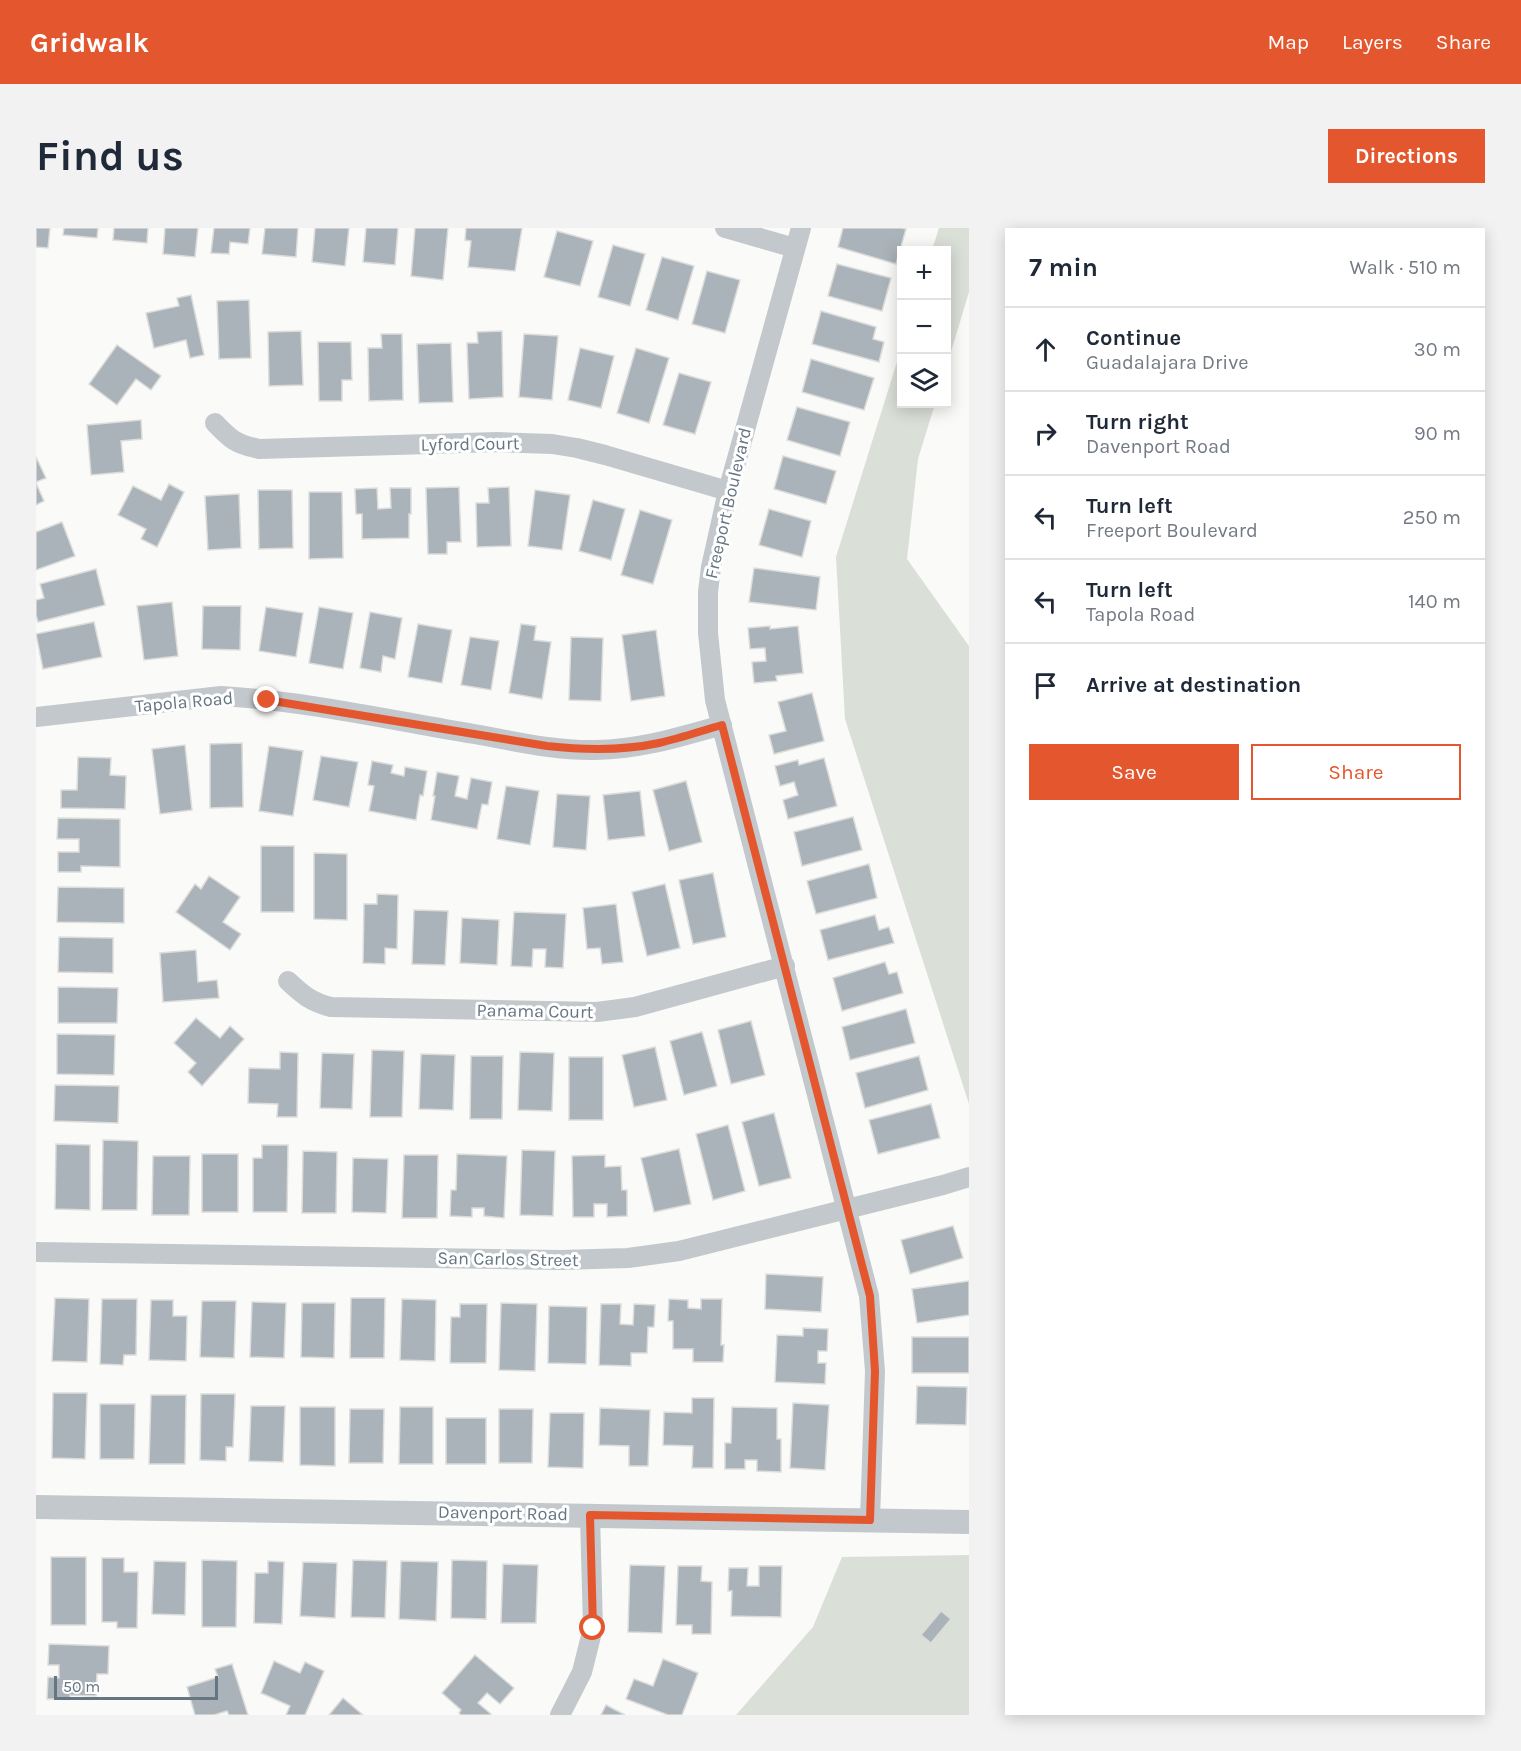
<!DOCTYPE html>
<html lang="en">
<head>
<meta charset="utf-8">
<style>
  :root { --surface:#fff; --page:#f2f2f3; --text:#1f2937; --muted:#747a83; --line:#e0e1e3; --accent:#e4572e }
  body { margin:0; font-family:Karla,sans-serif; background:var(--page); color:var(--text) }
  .controls { position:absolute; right:18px; top:18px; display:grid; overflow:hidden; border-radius:0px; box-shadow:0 3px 15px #0003 }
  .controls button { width:54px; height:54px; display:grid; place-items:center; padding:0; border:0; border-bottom:2px solid var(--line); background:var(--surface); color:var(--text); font:30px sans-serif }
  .scale { position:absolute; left:18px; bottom:15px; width:164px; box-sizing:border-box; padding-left:6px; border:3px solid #657683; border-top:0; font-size:16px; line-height:21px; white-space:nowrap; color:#657683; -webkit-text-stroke:4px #fff; paint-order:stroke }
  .stop { position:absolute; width:18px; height:18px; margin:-14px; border:4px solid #e4572e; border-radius:50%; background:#fff }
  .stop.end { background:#e4572e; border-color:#fff; box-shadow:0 2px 6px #0008 }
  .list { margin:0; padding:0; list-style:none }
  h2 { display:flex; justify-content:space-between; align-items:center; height:78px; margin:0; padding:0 24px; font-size:26px }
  h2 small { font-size:20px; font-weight:400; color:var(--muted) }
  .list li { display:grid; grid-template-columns:39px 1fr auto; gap:18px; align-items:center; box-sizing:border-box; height:84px; padding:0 24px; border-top:2px solid var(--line) }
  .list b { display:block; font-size:22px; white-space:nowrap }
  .list p { margin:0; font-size:20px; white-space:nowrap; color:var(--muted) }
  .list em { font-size:20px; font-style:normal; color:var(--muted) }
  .actions { display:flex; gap:12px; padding:18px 24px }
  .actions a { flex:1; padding:14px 0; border:2px solid var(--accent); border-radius:0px; text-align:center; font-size:21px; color:var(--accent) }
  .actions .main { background:var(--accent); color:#fff }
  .icon { flex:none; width:33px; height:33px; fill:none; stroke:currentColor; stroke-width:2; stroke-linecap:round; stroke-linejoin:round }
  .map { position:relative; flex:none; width:933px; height:1487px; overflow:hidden; border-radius:0px }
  header { display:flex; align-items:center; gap:36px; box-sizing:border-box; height:84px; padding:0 30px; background:var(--accent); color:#fff }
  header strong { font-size:28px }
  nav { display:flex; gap:33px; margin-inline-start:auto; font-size:21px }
  .intro { display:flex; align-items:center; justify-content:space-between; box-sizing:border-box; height:144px; padding:0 36px }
  h1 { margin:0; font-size:42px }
  .button { padding:15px 27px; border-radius:0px; background:var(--accent); color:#fff; font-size:21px; font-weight:700 }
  main { display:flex; gap:36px; padding:0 36px }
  aside { flex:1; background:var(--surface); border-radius:0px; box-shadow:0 3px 15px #0003 }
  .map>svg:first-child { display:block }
</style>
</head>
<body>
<header>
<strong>Gridwalk</strong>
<nav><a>Map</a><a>Layers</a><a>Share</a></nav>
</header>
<div class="intro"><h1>Find us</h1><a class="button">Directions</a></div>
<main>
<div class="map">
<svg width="933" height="1487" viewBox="0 0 933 1487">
  <rect width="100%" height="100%" fill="#fafaf8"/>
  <g fill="#dadfd7">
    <path d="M903,0h30v64l-22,73 -1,-115h-14z"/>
    <path d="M865,121l1,55h33l-17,55 -11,100 62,87v458l-124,-385 -9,-162z"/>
    <path d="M933,1327v160h-233l77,-88 29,-70z"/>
  </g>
  <g fill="#aab3b9" stroke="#dcdcda" stroke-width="1.5">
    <path d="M0,0h14l-2,20 -12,-1z"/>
    <path d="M28,0h34l-1,10 -34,-3z"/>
    <path d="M78,0h34l-1,15 -34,-3z"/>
    <path d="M129,0h33l-3,29 -32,-3z"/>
    <path d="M178,0h36l-2,16 -18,-2 -1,12 -18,-1z"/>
    <path d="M229,0h33l-2,29 -34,-3z"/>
    <path d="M279,0h34l-4,38 -33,-4z"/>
    <path d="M330,0h32l-3,37 -32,-3z"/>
    <path d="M379,0h33l-5,52 -32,-4z"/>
    <path d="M430,0h56l-7,43 -47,-4 3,-26 -6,-1z"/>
    <path d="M807,0h58l5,1 -10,35 -58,-17z"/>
    <path d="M521,3l36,10 -13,45 -36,-9z"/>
    <path d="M577,17l32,9 -15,52 -32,-9z"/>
    <path d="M626,29l32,9 -16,54 -32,-10z"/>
    <path d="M801,36l54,14 -9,33 -54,-15z"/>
    <path d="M671,43l33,9 -15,53 -33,-9z"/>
    <path d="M155,67l13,60 -14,3 -4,-18 -32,8 -8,-35 33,-7 -2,-8z"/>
    <path d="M213,72l2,58 -32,1 -2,-58z"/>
    <path d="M785,83l55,16 -3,12 11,3 -5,20 -67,-18z"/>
    <path d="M265,103l2,54 -34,1 -1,-54z"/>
    <path d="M466,103l1,66 -34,2 -2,-56h11l-1,-11z"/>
    <path d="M345,106h21l1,66 -34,1 -1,-53h14z"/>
    <path d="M488,106l34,2 -6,64 -33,-3z"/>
    <path d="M282,114h33l1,38h-10v21h-23z"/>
    <path d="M415,115l2,59 -34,1 -2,-59z"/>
    <path d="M81,117l44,31 -10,14 -15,-11 -19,26 -28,-21z"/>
    <path d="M544,120l34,8 -13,52 -33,-8z"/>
    <path d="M600,120l33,10 -20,65 -32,-10z"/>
    <path d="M775,131l63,19 -10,32 -62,-18z"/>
    <path d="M643,145l32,9 -16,52 -32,-9z"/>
    <path d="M761,179l53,15 -10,34 -53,-16z"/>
    <path d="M105,192l1,19 -21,2 3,31 -33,3 -4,-50z"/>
    <path d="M747,228l53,15 -10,33 -52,-15z"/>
    <path d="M0,229l10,21 -10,4z"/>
    <path d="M0,255l8,18 -8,4z"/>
    <path d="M133,256l15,8 -27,55 -16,-8 5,-10 -28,-14 15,-29 28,14z"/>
    <path d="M423,259l2,55h-14v12h-19l-2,-66z"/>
    <path d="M473,259l2,59 -34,1 -1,-44h13l-1,-15z"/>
    <path d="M341,260l1,21 13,-1 -1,-20h21v26h-2v24l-47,1v-25h-6l-1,-25z"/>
    <path d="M222,262h34l1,58 -34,1z"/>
    <path d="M499,262l35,5 -8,55 -34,-4z"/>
    <path d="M273,264h33l1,66 -34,1z"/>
    <path d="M203,266l2,54 -33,2 -3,-54z"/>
    <path d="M557,272l32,9 -14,51 -32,-9z"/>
    <path d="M733,281l42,12 -9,36 -43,-12z"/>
    <path d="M604,282l32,10 -19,64 -32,-9z"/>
    <path d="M26,294l13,34 -39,14v-38z"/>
    <path d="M718,340l66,9 -4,33 -67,-8z"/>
    <path d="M60,341l9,36 -67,17 -2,-7v-15l8,-2 -4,-14z"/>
    <path d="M136,374l6,54 -34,4 -7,-54z"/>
    <path d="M167,378h38l-1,44 -38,-1z"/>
    <path d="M230,379l37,6 -7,44 -37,-6z"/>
    <path d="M283,379l34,6 -10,56 -34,-6z"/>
    <path d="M334,384l32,6 -7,41 -12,-3 -2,16 -21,-4z"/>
    <path d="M58,394l8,35 -59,12 -7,-35z"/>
    <path d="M382,396l34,6 -10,53 -34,-6z"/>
    <path d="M485,396l15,2 -2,14 17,2 -9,57 -33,-6z"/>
    <path d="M734,398v3l28,-3 5,47 -27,3 1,5 -23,2 -2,-21 14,-1 -1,-13 -15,1 -2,-21z"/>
    <path d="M620,402l9,66 -34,5 -9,-66z"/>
    <path d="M434,409l29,4 -8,49 -30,-5z"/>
    <path d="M535,409l32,1 -2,63 -32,-1z"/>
    <path d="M776,465l12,48 -50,13 -5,-19 17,-4 -8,-29z"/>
    <path d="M206,515l1,64 -33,1v-64z"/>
    <path d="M149,517l7,65 -32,4 -8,-65z"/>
    <path d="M233,518l34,5 -10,65 -34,-5z"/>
    <path d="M285,528l37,6 -9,45 -36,-7z"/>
    <path d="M42,529l33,1 -1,17 16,1 -1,33 -64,-1v-18h16z"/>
    <path d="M788,530l13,48 -49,13 -5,-19 15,-5 -4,-13 -14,4 -5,-20 23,-6 1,5z"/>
    <path d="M336,533l21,4 -2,8 13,3 1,-9 22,4 -4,25 -3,-1 -4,25 -47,-9 5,-25 -6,-1z"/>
    <path d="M401,544l22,4 -4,20 12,3 4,-21 21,4 -4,23 -6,-1 -5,25 -46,-9 4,-24h-2z"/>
    <path d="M650,553l16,61 -33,9 -16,-61z"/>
    <path d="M470,558l33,5 -9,54 -33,-6z"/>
    <path d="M604,563l5,45 -37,4 -5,-45z"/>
    <path d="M521,566l33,2 -4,54 -33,-3z"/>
    <path d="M817,589l9,33 -60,16 -8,-34z"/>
    <path d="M22,590l62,1v48l-39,-1v6h-23v-20h21v-13h-22z"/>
    <rect x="225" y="618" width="33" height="66"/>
    <path d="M278,625l33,1v66l-33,-1z"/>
    <path d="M833,636l8,34 -61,16 -9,-33z"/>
    <path d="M677,645l13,64 -33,7 -14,-64z"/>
    <path d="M173,648l31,21 -17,25 18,12 -11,16 -54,-38 19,-28 6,5z"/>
    <path d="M629,656l15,64 -33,8 -15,-64z"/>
    <path d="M22,659l66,1v35l-67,-1z"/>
    <path d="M341,666l21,1 -1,54 -12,-1v16l-22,-1 1,-59h13z"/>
    <path d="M580,676l7,58 -21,2 -2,-16 -13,1 -4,-41z"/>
    <path d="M378,682l34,1 -3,54 -33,-1z"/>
    <path d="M478,684l52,2 -3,54 -18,-1 1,-18h-13l-1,18 -21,-1z"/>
    <path d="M839,687l4,15 10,-3 5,16 -66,17 -8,-30z"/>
    <path d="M426,690l37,2 -2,45 -37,-2z"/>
    <path d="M23,709l54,1v35l-55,-1z"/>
    <path d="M160,722l2,32 19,-2 2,18 -56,4 -3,-49z"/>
    <path d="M849,734l4,12 8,-2 6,21 -61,18 -9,-33z"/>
    <path d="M22,759l60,1 -1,35h-59z"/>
    <path d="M870,781l9,34 -65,17 -8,-33z"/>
    <path d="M160,790l24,20 10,-12 14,13 -42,47 -14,-14 8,-9 -22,-20z"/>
    <path d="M715,793l14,54 -34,9 -13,-54z"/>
    <path d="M666,804l15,54 -33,9 -14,-54z"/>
    <path d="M21,806l58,1 -1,40 -57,-1z"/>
    <path d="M619,819l12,53 -33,7 -12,-52z"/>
    <path d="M336,822l32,1 -2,66h-32z"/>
    <path d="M244,824l18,1 -1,64h-20l1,-13 -30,-1 1,-35 31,1z"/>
    <path d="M484,824l34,1 -2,58 -34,-1z"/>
    <path d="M286,825l32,1 -2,55 -32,-1z"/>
    <path d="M385,826l34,1 -2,55 -34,-1z"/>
    <path d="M435,828h32l-1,63h-32z"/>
    <path d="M883,828l9,34 -63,18 -9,-35z"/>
    <rect x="533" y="829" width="34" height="63"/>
    <path d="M19,857l64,1 -1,37 -64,-2z"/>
    <path d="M895,876l9,34 -62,16 -9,-34z"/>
    <path d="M738,885l17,65 -32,8 -17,-64z"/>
    <path d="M692,897l17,66 -32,9 -17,-66z"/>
    <path d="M67,912l35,1 -1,69h-35z"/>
    <path d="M20,916l34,1v65l-35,-1z"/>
    <path d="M226,917h26l-1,67h-34v-54h9z"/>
    <path d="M643,921l12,55 -37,8 -13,-54z"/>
    <path d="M486,922l33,1 -2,65 -33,-1z"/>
    <path d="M267,923l34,1 -1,61h-34z"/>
    <rect x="166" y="926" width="36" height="58"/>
    <path d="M421,926l50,2 -3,62 -20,-2v-8h-12v9l-22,-1 1,-26h5z"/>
    <path d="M368,927h34l-1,63h-35z"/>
    <path d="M569,927v12l16,-1 1,24h5v26l-20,1v-13h-13v13h-21l-1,-61z"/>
    <path d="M117,928h37l-1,59h-37z"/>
    <path d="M317,930l35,1 -2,54 -34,-1z"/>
    <path d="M917,998l10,32 -53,16 -9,-34z"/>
    <path d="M730,1046l57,3 -2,35 -56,-3z"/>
    <path d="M933,1053v34l-52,8 -5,-34z"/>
    <path d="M19,1070l34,1 -2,63 -35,-1z"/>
    <path d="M315,1070h34l-1,60h-34z"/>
    <path d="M66,1071h35l-1,56h-12l-1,10 -23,-1z"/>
    <path d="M366,1071l34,1 -1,61 -35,-1z"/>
    <path d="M633,1071l19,1v8l13,1v-10h21l-1,46h3l-1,17h-30v-13h-20v-28h-5z"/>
    <path d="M115,1072h22v16h14l-1,45 -37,-1z"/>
    <path d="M166,1073h34l-2,57 -34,-1z"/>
    <path d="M216,1074l34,1 -2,55 -34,-1z"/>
    <path d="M266,1075h33l-1,55 -33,-1z"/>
    <path d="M465,1075l36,1 -2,67 -36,-1z"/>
    <path d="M424,1076h27l-1,59h-36l1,-46h9z"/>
    <path d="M565,1076h20l-1,20 13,1 1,-21 21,1 -1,22h-6l-1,26h-16v13l-32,-1z"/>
    <path d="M513,1078l38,1 -1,57 -38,-1z"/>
    <path d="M767,1100l25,1 -1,22h-9v12h8l-1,21 -50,-2 2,-47 26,1z"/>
    <rect x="876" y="1109" width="57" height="36"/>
    <path d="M881,1158l50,1 -1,38 -50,-1z"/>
    <path d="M17,1165h34l-2,66 -33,-1z"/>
    <path d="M165,1166h34l-2,53h-7v14l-26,-1z"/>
    <path d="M115,1167h35l-1,69h-36z"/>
    <path d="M656,1170h22l-1,70h-21l1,-22 -30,-1 1,-33 28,1z"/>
    <path d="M757,1175l36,2 -4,65 -35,-2z"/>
    <path d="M64,1176h35l-1,55h-34z"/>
    <path d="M215,1178h34l-2,56 -34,-1z"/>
    <path d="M264,1179h35v59l-35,-1z"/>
    <path d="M364,1179h33v57h-34z"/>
    <path d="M696,1179l45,1v31h4v33l-24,-1v-11h-12v9h-20v-26h6z"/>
    <path d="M564,1180l50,2 -2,56h-19v-20l-30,-1z"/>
    <path d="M314,1181h34l-1,54h-34z"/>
    <path d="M463,1181h34l-1,54h-33z"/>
    <path d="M514,1185h34l-1,55 -35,-1z"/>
    <rect x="410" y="1190" width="40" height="46"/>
    <rect x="15" y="1329" width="35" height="68"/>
    <path d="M66,1330h22v14h14l-1,56h-20v-6h-15z"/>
    <path d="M166,1332l35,1 -1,66h-34z"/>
    <path d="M317,1332l34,1 -2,57 -34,-1z"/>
    <path d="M416,1332l35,1 -1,58 -35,-1z"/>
    <path d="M118,1333l32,1 -1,53 -33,-1z"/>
    <path d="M232,1333l16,1 -2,62 -28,-1 1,-50h13z"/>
    <path d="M365,1333l37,1 -2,59 -37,-2z"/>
    <path d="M267,1334l34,1 -2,55 -35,-2z"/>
    <path d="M467,1336l35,1 -2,58h-35z"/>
    <path d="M594,1337l35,1 -3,67 -34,-1z"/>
    <path d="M642,1338h24l-1,15 11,1 -1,52h-19v-9h-16z"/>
    <path d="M723,1338h23l-1,51 -50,-1 1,-25h-4l1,-23h19l-1,18h12z"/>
    <path d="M905,1383l10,8 -20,24 -10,-8z"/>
    <path d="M13,1416l60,2 -1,28h-11l-1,22 -26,-1v4h-23l1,-22 11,1v-13h-11z"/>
    <path d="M439,1427l39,33 -14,16 -13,-11 -9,10 13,11 -1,1h-29l-2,-2 2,-3 -19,-17z"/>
    <path d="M627,1431l35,14 -16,42h-14l-42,-16 8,-20 19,7z"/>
    <path d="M238,1433l26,12 5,-11 19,9 -19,44h-19l4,-9 -29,-13z"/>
    <path d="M196,1436l16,51h-19l-2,-4 -13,4h-19l-8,-28 31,-10 -3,-8z"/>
    <path d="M307,1470l20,17h-34z"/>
    <path d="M570,1477l19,10h-24z"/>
  </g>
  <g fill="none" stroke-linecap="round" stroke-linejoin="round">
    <g stroke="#c3c8cc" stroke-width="20">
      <path d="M689,0l70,20"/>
      <path d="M765,0l-73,263 -17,76 -3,25v41l7,67 154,596 6,75 -5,149"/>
      <path d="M179,195c16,17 21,21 44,26l238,-7 55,2 25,4 28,7 123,36"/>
      <path d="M0,489l185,-21c85,5 169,24 253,38 40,7 81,17 122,16 45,-1 83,-13 126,-25"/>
      <path d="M252,753c15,14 23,21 43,26l266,5 38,-5 150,-41"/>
      <path d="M0,1024l525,8 67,-2 51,-7 264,-66 26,-8"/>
      <path d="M524,1487l22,-43 11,-44 -3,-113"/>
    </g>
    <path stroke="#c3c8cc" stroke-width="24" d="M0,1279l933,15"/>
  </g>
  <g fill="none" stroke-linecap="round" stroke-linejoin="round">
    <path stroke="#e4572e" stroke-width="8" d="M231,472l280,46c37,4 75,5 112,-3 21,-5 42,-12 63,-18l148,571 5,75 -5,149 -280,-5 3,113"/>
  </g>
  <g text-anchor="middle" stroke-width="6" stroke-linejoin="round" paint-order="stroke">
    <g font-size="18" fill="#657683" stroke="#fff">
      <text transform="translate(434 216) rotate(-1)" y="6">Lyford Court</text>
      <text transform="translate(692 275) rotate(-77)" y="6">Freeport Boulevard</text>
      <text transform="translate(148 474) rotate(-5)" y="6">Tapola Road</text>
      <text transform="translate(499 783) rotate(1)" y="6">Panama Court</text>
      <text transform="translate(472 1031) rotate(1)" y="6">San Carlos Street</text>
      <text transform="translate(467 1285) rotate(1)" y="6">Davenport Road</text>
    </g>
  </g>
</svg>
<div class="controls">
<button>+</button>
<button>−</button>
<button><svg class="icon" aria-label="layers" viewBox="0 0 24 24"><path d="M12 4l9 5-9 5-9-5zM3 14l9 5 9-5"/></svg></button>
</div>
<div class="scale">50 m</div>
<div class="stop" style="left:557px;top:1400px"></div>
<div class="stop end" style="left:231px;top:472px"></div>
</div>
<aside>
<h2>7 min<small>Walk · 510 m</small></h2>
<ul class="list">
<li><svg class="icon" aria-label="ahead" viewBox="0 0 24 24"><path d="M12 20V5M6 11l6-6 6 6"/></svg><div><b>Continue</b><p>Guadalajara Drive</p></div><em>30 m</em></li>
<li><svg class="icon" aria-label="right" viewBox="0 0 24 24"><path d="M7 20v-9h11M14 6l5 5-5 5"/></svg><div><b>Turn right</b><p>Davenport Road</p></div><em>90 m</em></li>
<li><svg class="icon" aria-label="left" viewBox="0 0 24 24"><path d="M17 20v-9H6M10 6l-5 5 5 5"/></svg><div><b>Turn left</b><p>Freeport Boulevard</p></div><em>250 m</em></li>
<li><svg class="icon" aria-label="left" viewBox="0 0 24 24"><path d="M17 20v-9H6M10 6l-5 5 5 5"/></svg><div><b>Turn left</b><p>Tapola Road</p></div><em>140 m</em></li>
<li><svg class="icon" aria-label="arrive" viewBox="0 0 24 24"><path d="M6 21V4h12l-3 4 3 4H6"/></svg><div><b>Arrive at destination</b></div></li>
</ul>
<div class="actions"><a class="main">Save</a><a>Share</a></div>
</aside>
</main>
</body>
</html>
